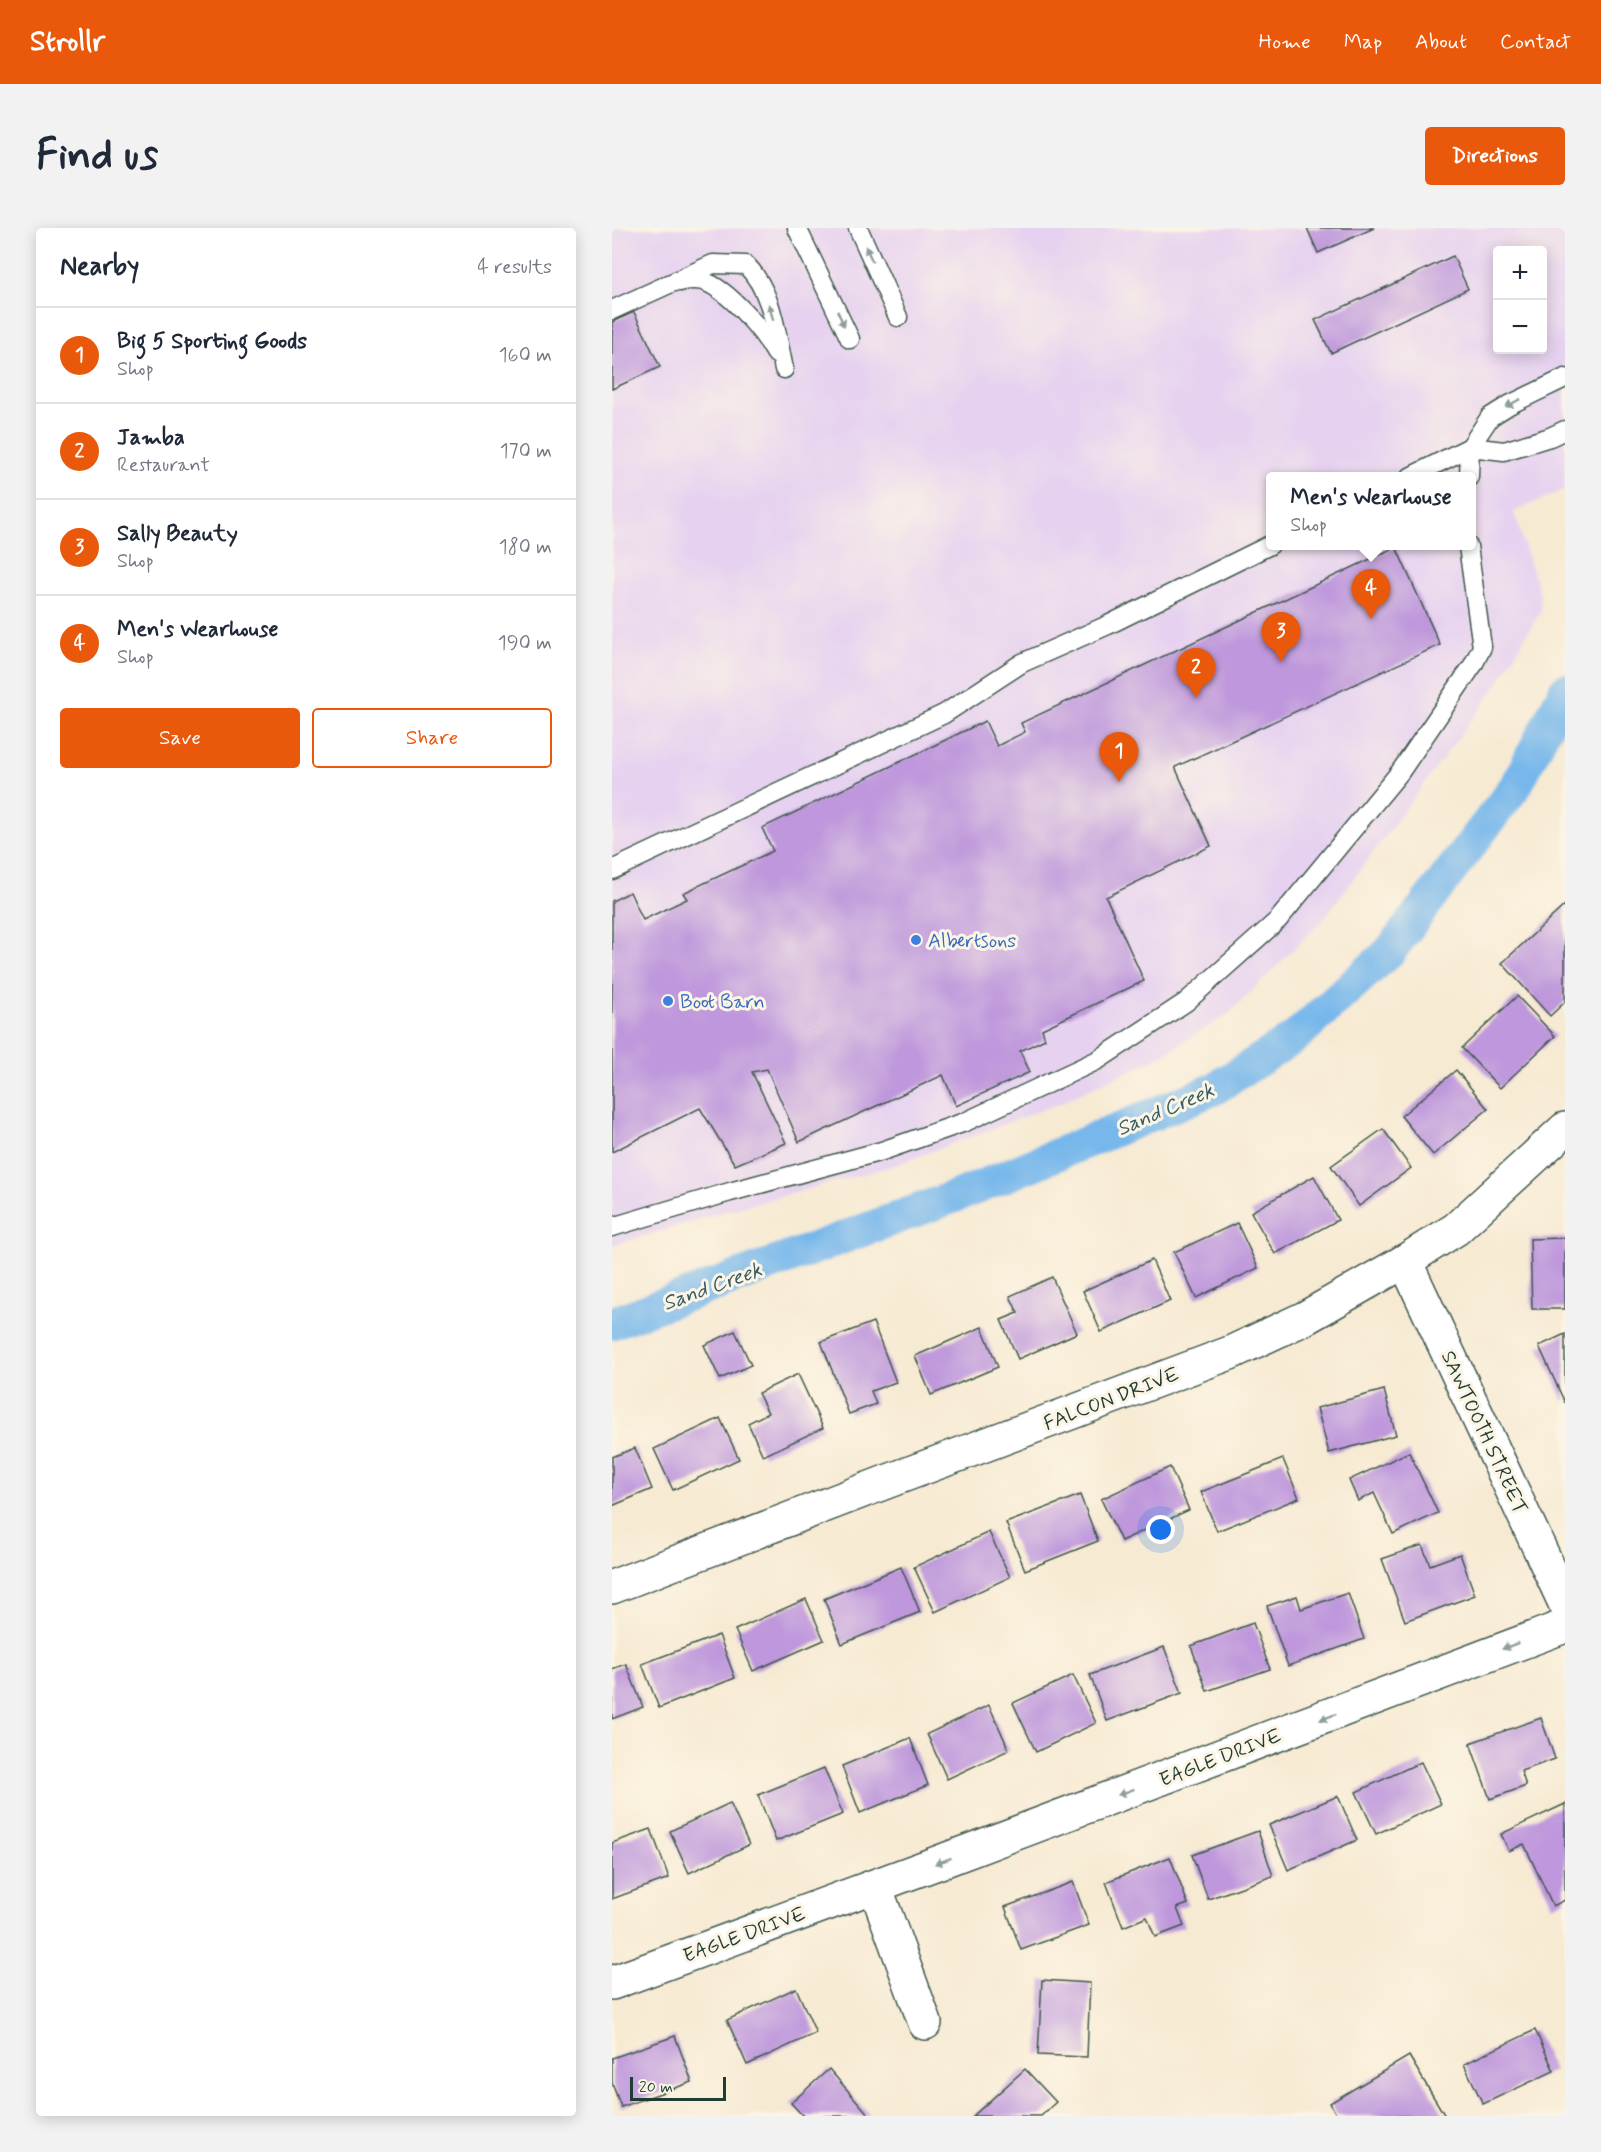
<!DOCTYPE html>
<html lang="en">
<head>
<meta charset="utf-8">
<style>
  :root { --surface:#fff; --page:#f2f2f3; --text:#1f2937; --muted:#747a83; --line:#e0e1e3; --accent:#ea580c }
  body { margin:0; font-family:Mynerve,sans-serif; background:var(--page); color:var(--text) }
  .controls { position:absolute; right:18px; top:18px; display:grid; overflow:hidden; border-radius:6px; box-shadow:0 3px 15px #0003 }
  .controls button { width:54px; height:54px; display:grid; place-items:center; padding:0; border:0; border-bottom:2px solid var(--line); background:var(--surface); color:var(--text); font:30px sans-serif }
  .scale { position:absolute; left:18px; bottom:15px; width:96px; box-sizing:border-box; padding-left:6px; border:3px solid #1f3d34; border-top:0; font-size:16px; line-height:21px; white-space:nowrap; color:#1f3d34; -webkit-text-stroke:4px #fcf5e5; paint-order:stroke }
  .you { position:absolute; left:549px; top:1302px; width:21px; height:21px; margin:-15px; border:4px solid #fff; border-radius:50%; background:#1a73e8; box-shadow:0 0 0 9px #1a73e833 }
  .badge { display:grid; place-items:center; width:39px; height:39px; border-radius:50%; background:var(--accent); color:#fff; font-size:20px; font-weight:700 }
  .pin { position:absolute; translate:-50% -50px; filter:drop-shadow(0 2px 3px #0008) }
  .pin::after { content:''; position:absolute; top:32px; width:21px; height:18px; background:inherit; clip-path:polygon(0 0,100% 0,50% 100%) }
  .popup { position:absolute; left:654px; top:244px; width:210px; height:78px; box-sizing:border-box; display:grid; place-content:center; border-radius:6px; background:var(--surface); filter:drop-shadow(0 2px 4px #0005); font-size:20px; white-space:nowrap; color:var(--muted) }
  .popup b { font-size:22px; color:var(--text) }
  .popup::after { content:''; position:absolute; left:50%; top:100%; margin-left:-12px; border:12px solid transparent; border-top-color:var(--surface) }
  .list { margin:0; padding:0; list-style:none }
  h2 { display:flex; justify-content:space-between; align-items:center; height:78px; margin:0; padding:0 24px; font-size:26px }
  h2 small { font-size:20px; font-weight:400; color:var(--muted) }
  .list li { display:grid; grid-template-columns:39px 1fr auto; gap:18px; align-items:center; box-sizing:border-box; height:96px; padding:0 24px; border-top:2px solid var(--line) }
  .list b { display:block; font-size:22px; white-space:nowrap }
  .list p { margin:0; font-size:20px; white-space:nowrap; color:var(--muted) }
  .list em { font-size:20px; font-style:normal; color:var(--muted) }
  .actions { display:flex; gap:12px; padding:18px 24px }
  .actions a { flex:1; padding:14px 0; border:2px solid var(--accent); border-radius:6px; text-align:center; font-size:21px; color:var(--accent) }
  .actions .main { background:var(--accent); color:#fff }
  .map { position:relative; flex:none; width:953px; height:1888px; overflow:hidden; border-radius:6px }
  header { display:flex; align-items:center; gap:36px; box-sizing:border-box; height:84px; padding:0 30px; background:var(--accent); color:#fff }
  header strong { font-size:28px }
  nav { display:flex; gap:33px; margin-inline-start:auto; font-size:21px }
  .intro { display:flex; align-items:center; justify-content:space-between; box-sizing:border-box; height:144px; padding:0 36px }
  h1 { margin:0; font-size:42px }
  .button { padding:15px 27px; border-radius:6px; background:var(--accent); color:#fff; font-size:21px; font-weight:700 }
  main { display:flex; gap:36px; padding:0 36px }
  aside { flex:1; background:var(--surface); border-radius:6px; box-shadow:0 3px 15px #0003 }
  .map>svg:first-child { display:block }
</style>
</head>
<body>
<header>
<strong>Strollr</strong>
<nav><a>Home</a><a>Map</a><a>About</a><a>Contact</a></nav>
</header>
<div class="intro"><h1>Find us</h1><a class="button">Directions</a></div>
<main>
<aside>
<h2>Nearby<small>4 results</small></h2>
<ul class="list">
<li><span class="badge">1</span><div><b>Big 5 Sporting Goods</b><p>Shop</p></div><em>160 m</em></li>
<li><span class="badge">2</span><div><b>Jamba</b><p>Restaurant</p></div><em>170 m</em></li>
<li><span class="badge">3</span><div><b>Sally Beauty</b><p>Shop</p></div><em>180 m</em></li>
<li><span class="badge">4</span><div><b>Men's Wearhouse</b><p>Shop</p></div><em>190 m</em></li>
</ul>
<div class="actions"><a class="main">Save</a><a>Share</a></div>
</aside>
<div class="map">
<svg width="953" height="1888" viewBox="0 0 953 1888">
  <rect width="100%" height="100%" fill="#fcf5e5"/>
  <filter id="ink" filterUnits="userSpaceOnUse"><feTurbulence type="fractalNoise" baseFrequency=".0167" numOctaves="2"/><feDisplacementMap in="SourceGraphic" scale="12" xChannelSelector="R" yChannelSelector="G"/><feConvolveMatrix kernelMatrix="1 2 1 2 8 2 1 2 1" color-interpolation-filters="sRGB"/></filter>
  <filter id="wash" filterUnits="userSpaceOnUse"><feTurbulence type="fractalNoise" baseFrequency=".008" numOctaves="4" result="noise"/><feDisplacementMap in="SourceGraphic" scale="24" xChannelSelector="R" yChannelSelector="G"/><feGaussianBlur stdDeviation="1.35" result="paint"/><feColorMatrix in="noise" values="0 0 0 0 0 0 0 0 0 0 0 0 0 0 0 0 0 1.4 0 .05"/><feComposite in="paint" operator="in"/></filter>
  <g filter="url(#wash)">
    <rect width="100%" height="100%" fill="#f7ead3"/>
    <path fill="#e6d2f0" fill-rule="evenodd" d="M0,0h953v261l-51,23 26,82 1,16 -45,77 -173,233 -93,93 -67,42 -103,48 -167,63 -174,47 -107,33zM885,22h45v100h-45zM658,249h202v69h-202z"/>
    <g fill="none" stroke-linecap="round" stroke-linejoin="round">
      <path stroke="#77b7eb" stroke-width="33" d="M0,1095l355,-131 247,-103 80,-51 96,-87 127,-167 48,-94"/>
    </g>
    <g id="blocks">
      <g fill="#be97dc">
        <path d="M695,0h67l-56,25z"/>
        <path d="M841,28l15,33 -137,64 -16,-33z"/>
        <path d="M22,84l26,55 -48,22v-67z"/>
        <path d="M784,319l44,98 -265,122 36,79 -105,51 38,84 -102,48 3,10 -25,12 10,21 -74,34 -13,-31 -144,67 -32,-73 -15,3 34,71 -51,22 -35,-57 -88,44v-251l18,-9 13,28 44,-21 -4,-6 90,-42 -11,-23 223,-107 12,25 28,-14 -4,-9z"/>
        <path d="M953,677v97l-15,14 -48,-53z"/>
        <path d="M905,768l38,40 -55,52 -38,-40z"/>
        <path d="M844,842l32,39 -55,46 -32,-39z"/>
        <path d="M771,901l28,39 -52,38 -28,-40z"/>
        <path d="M702,948l24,44 -63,34 -24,-42z"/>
        <path d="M625,995l21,45 -62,30 -22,-46z"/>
        <path d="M953,1010v71h-33l-2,-70z"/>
        <path d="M540,1032l18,41 -69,31 -18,-41z"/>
        <path d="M440,1049l25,56 -59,26 -17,-39 17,-7 -8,-17z"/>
        <path d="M261,1094l23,60 -25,9 5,13 -27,10 -28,-72z"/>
        <path d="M370,1099l16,40 -67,28 -16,-39z"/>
        <path d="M123,1103l16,34 -31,14 -16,-34z"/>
        <path d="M953,1106v69l-26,-57z"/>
        <path d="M186,1146l25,54 -60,28 -15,-33 20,-10 -10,-20z"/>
        <path d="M772,1162l12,45 -67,18 -12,-45z"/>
        <path d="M108,1190l19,41 -66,31 -19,-41z"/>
        <path d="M23,1220l17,41 -40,17v-49z"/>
        <path d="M797,1224l29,61 -45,21 -19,-41 -16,8 -9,-21z"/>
        <path d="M671,1231l16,39 -82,33 -16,-39z"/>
        <path d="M558,1239l19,43 -68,31 -20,-42z"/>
        <path d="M468,1267l18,46 -73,29 -19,-47z"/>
        <path d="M377,1304l21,45 -75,35 -21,-45z"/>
        <path d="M810,1317l8,20 30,-11 15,41 -70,26 -23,-62z"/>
        <path d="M289,1339l19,45 -78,32 -18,-45z"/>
        <path d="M736,1365l16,46 -76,27 -21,-60 30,-10 4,13z"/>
        <path d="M194,1371l18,41 -71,31 -18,-41z"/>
        <path d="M641,1395l17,46 -63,22 -16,-45z"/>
        <path d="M107,1407l16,43 -76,30 -17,-44z"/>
        <path d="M552,1419l18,46 -75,28 -17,-46z"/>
        <path d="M14,1436l17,43 -31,12v-50z"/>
        <path d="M461,1447l23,48 -60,29 -23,-49z"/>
        <path d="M377,1477l20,45 -62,29 -20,-45z"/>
        <path d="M929,1490l14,41 -34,12 5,15 -36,13 -20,-56z"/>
        <path d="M298,1510l18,47 -68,28 -18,-47z"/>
        <path d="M809,1534l20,42 -65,30 -20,-42z"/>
        <path d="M212,1540l19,46 -67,27 -18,-46z"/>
        <path d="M726,1568l19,44 -69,30 -19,-45z"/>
        <path d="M118,1575l19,42 -60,28 -19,-42z"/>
        <path d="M953,1576v96l-12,6 -29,-62 -15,7 -8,-17z"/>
        <path d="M39,1601l18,49 -57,21v-56z"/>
        <path d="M646,1603l15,45 -65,23 -16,-44z"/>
        <path d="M558,1629l18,47 -11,4 7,18 -29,11 -8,-20 -24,10 -17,-45z"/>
        <path d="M461,1654l16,43 -68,25 -16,-43z"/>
        <path d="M430,1752l48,3 -3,74 -49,-2z"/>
        <path d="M184,1760l20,45 -69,32 -20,-45z"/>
        <path d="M923,1802l19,41 -71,33 -19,-40z"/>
        <path d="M63,1808l17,46 -71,25 -9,-24v-25z"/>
        <path d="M797,1828l36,60h-108l-7,-13z"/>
        <path d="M217,1841l41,47h-67l-12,-13z"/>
        <path d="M413,1841l31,33 -15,14h-68z"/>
      </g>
    </g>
  </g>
  <g filter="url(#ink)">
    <use href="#blocks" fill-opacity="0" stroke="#3f574c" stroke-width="1.5"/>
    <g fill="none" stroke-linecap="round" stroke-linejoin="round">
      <g stroke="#3f574c" stroke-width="21">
        <g id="lane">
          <path d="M185,0l53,111"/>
          <path d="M246,0l40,89"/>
          <path d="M68,54c6,-2 16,-3 23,-1 25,8 61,51 73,73"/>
          <path d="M0,82l101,-46 33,1c27,27 30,68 38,104"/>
          <path d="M798,249l60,-30 34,4 46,-14 15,-7"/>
          <path d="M857,249l1,-30 20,-30 19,-12 56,-27"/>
          <path d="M0,642l332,-156 78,-51 86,-38 162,-80"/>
          <path d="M0,999l118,-35 152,-41 83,-29 133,-62 88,-58 92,-82 122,-148 73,-107 9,-18 -14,-101"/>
        </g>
      </g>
      <g stroke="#3f574c" stroke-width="36">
        <g id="street">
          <path d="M793,1033l160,342"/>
          <path d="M0,1359l274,-105 344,-129 75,-35 100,-57 51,-32 109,-100"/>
          <path d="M263,1658l50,137"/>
          <path d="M0,1755l325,-120 628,-237"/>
        </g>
      </g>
      <use href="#lane" stroke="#fff" stroke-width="18"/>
      <use href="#street" stroke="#fff" stroke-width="33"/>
    </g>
    <defs><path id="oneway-solid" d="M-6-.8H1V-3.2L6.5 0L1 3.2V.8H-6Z" transform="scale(1.5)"/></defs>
    <g fill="#8f9e9a">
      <use href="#oneway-solid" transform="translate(257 26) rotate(-114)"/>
      <use href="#oneway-solid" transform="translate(159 84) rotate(-105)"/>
      <use href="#oneway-solid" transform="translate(229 91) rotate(65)"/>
      <use href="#oneway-solid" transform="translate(901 175) rotate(152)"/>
      <use href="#oneway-solid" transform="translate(898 1418) rotate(159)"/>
      <use href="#oneway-solid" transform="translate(716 1489) rotate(159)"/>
      <use href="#oneway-solid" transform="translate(514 1564) rotate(159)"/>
      <use href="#oneway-solid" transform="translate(331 1633) rotate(160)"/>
    </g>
  </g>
  <g fill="#3f7fe0" stroke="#fcf5e5" stroke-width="2">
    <circle cx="304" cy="712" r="6"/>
    <circle cx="56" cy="773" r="6"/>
  </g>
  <g text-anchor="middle" stroke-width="6" stroke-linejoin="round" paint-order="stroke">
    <g font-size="20" fill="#366cbe" stroke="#fcf5e5" text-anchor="start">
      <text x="316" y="719">Albertsons</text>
      <text x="68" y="780">Boot Barn</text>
    </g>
    <g font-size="20" fill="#1f3d34" stroke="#fcf5e5">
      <text transform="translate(499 1170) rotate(-21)" y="7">FALCON DRIVE</text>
      <text transform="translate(873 1204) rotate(65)" y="7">SAWTOOTH STREET</text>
      <text transform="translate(608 1529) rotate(-21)" y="7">EAGLE DRIVE</text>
      <text transform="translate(132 1706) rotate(-20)" y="7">EAGLE DRIVE</text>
    </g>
    <g font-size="21" font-style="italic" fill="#355c62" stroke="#fcf5e5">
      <text transform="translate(553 881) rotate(-23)" y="7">Sand Creek</text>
      <text transform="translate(100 1058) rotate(-20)" y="7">Sand Creek</text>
    </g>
  </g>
</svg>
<div class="controls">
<button>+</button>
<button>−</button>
</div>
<div class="scale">20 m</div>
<div class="you"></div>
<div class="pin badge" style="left:507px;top:554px">1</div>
<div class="pin badge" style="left:584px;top:470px">2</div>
<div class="pin badge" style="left:669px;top:434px">3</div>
<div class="pin badge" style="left:759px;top:391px">4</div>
<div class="popup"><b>Men's Wearhouse</b>Shop</div>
</div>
</main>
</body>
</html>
